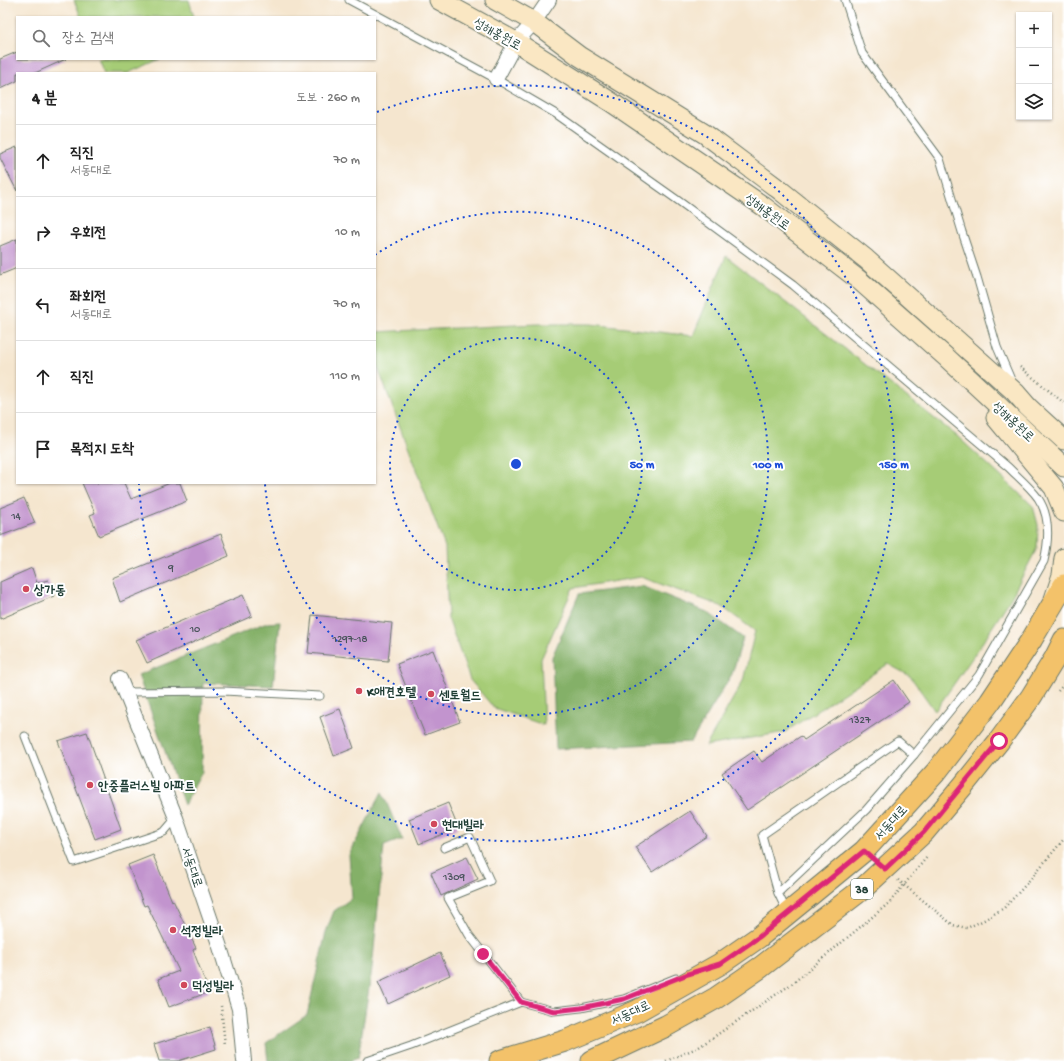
<!DOCTYPE html>
<html lang="ko">
<head>
<meta charset="utf-8">
<style>
  :root { --surface:#fff; --page:#f6f6f6; --text:#222; --muted:#767676; --line:#e0e0e0 }
  body { margin:0; font-family:"Gochi Hand","Poor Story",sans-serif; background:var(--page); color:var(--text) }
  .controls { position:absolute; right:12px; top:12px; display:grid; overflow:hidden; border-radius:0px; box-shadow:0 1px 3px #0004 }
  .controls button { width:36px; height:36px; display:grid; place-items:center; padding:0; border:0; border-bottom:1px solid var(--line); background:var(--surface); color:var(--text); font:20px sans-serif }
  .stop { position:absolute; width:12px; height:12px; margin:-9px; border:3px solid #db2777; border-radius:50%; background:#fff }
  .stop.end { background:#db2777; border-color:#fff; box-shadow:0 1px 4px #0008 }
  .list { margin:0; padding:0; list-style:none }
  h2 { display:flex; justify-content:space-between; align-items:center; height:52px; margin:0; padding:0 16px; font-size:17px }
  h2 small { font-size:13px; font-weight:400; color:var(--muted) }
  .list li { display:grid; grid-template-columns:26px 1fr auto; gap:12px; align-items:center; box-sizing:border-box; height:72px; padding:0 16px; border-top:1px solid var(--line) }
  .list b { display:block; font-size:15px; white-space:nowrap }
  .list p { margin:0; font-size:13px; white-space:nowrap; color:var(--muted) }
  .list em { font-size:13px; font-style:normal; color:var(--muted) }
  .icon { flex:none; width:22px; height:22px; fill:none; stroke:currentColor; stroke-width:2; stroke-linecap:round; stroke-linejoin:round }
  .map { position:relative; flex:none; width:1064px; height:1061px; overflow:hidden }
  .search { position:absolute; background:var(--surface); box-shadow:0 1px 3px #0004; left:16px; top:16px; width:360px; height:44px; display:flex; align-items:center; gap:10px; box-sizing:border-box; padding:0 14px; border-radius:0px; color:var(--muted); font-size:15px }
  .panel { position:absolute; background:var(--surface); box-shadow:0 1px 3px #0004; left:16px; top:72px; width:360px; height:412px; border-radius:0px }
  .map>svg:first-child { display:block }
</style>
</head>
<body>
<div class="map">
<svg width="1064" height="1061" viewBox="0 0 1064 1061">
  <rect width="100%" height="100%" fill="#fff"/>
  <filter id="ink" filterUnits="userSpaceOnUse"><feTurbulence type="fractalNoise" baseFrequency=".025" numOctaves="2"/><feDisplacementMap in="SourceGraphic" scale="8" xChannelSelector="R" yChannelSelector="G"/><feConvolveMatrix kernelMatrix="1 2 1 2 8 2 1 2 1" color-interpolation-filters="sRGB"/></filter>
  <filter id="wash" filterUnits="userSpaceOnUse"><feTurbulence type="fractalNoise" baseFrequency=".012" numOctaves="4" result="noise"/><feDisplacementMap in="SourceGraphic" scale="16" xChannelSelector="R" yChannelSelector="G"/><feGaussianBlur stdDeviation="0.9" result="paint"/><feColorMatrix in="noise" values="0 0 0 0 0 0 0 0 0 0 0 0 0 0 0 0 0 1.4 0 .05"/><feComposite in="paint" operator="in"/></filter>
  <g filter="url(#wash)">
    <rect width="100%" height="100%" fill="#f5e6cf"/>
    <g fill="#a6cc76" stroke="#628455">
      <path d="M74,0h115l5,17h-113z"/>
      <path d="M98,59h62l-32,14h-24z"/>
      <path d="M726,256l231,180 76,70 5,19 -1,23 -26,50 -34,53 -42,60 -25,-35 -22,-12 -103,68 -79,14 37,-65 12,-50 -34,-25 -80,-29 -68,11 -32,71 3,66 -50,-17 -24,-28 -22,-62 -3,-71 -70,-187v-28l162,-8h54l102,12z"/>
    </g>
    <g fill="#84b067" stroke="#52764e">
      <path d="M642,586l65,26 36,26 -11,36 -41,68 -135,7 -4,-92 27,-63z"/>
      <path d="M280,622l-7,64 -70,-3 -1,89 -18,33 -46,-130 129,-52z"/>
      <path d="M382,792l20,47 -18,7 -12,123 -14,89 -8,3h-82l-2,-18 41,-28 19,-83 8,-21 18,-13 -3,-43z"/>
    </g>
    <g id="blocks">
      <g fill="#c294ce">
        <path d="M17,52v7h49l-31,14h-18v8l-17,8v-30z"/>
        <path d="M17,147v44l-17,-33v-4z"/>
        <path d="M17,239v29l-17,7v-29z"/>
        <path d="M82,483h42l7,16 39,-16h10l7,18 -88,35 -9,-21 5,-2z"/>
        <path d="M24,498l11,25 -35,13v-28z"/>
        <path d="M221,534l8,22 -109,46 -8,-24z"/>
        <path d="M32,568l5,15 11,-3 6,16 -54,23v-37z"/>
        <path d="M243,595l9,21 -105,47 -11,-23z"/>
        <path d="M312,615l80,8 -4,38 -80,-8z"/>
        <path d="M433,650l27,72 -35,13 -28,-71z"/>
        <path d="M894,680l15,22 -162,108 -25,-37 32,-22 8,11 39,-26 3,4z"/>
        <path d="M340,709l14,39 -20,8 -14,-39z"/>
        <path d="M87,732l34,97 -26,10 -37,-98z"/>
        <path d="M448,803l10,25 -39,16 -10,-25z"/>
        <path d="M690,811l17,25 -55,36 -17,-25z"/>
        <path d="M153,855l19,46 1,-1 23,48 -3,2 16,42 -40,15 -11,-28 21,-8 -32,-66 -3,1 -16,-41z"/>
        <path d="M467,857l11,22 -37,17 -10,-23z"/>
        <path d="M440,953l10,22 -62,29 -10,-22z"/>
        <path d="M210,1027l6,22 -38,12h-19l-5,-17z"/>
      </g>
    </g>
  </g>
  <g filter="url(#ink)">
    <use href="#blocks" fill-opacity="0" stroke="#6a786a" stroke-width="1"/>
    <g fill="none" stroke-linecap="round" stroke-linejoin="round">
      <g stroke="#6a786a" stroke-width="9">
        <g id="lane">
          <path d="M349,0l147,79 60,35 120,85 117,86 215,182c10,10 22,20 30,31 13,19 11,42 6,63l-65,114 -65,80 -48,55 -88,83 9,19"/>
          <path d="M845,0l17,53 78,106 22,73 15,45 20,70 15,35"/>
          <path d="M126,692l98,-1 96,5"/>
          <path d="M25,736l49,126 90,-30 12,-14"/>
          <path d="M444,848l26,-11 20,44 -42,17 21,37 52,67"/>
          <path d="M778,893l-16,-58 136,-94 16,14"/>
          <path d="M367,1061l44,-15 110,-44 33,9 27,-3 43,-9 52,-21"/>
        </g>
      </g>
      <g stroke="#6a786a" stroke-width="16">
        <g id="street">
          <path d="M496,79l20,-37 18,-20 15,-22"/>
          <path d="M120,679l56,139 44,129 19,62 5,52"/>
        </g>
      </g>
      <g stroke="#6a786a" stroke-width="21">
        <g id="secondary">
          <path d="M439,0l77,42 95,60 152,104 96,74 88,78 117,109"/>
          <path d="M495,0l39,22 45,34 126,78 76,57 85,68 149,133 13,15 36,33"/>
          <path d="M996,418l58,70 10,24"/>
          <path d="M1054,599l8,-24 2,-17"/>
        </g>
      </g>
      <g stroke="#6a786a" stroke-width="23">
        <g id="primary">
          <path d="M500,1061l65,-20 72,-30 83,-47 39,-27 105,-86 72,-79 54,-70 42,-63 32,-54"/>
          <path d="M592,1061l74,-35 50,-28 45,-31 99,-76 64,-59 38,-45 37,-46 32,-44 24,-39 9,-18"/>
        </g>
      </g>
      <g stroke="#6a786a" stroke-width="2.5" stroke-dasharray="1 3" stroke-linecap="butt">
        <path d="M1020,367l44,36"/>
        <path d="M1058,691l6,-7"/>
        <path d="M898,880l55,45 14,3 17,-8 20,-12 17,-18 43,-51"/>
        <path d="M221,1006l4,39"/>
        <path d="M666,1061l33,-14 94,-64 96,-80 38,-46"/>
      </g>
      <use href="#lane" stroke="#fff" stroke-width="7"/>
      <use href="#street" stroke="#fff" stroke-width="14"/>
      <use href="#secondary" stroke="#fae7c3" stroke-width="19"/>
      <use href="#primary" stroke="#f3c26a" stroke-width="21"/>
    </g>
  </g>
  <g fill="none" stroke-linecap="round" stroke-linejoin="round" filter="url(#ink)">
    <path stroke="#db2777" stroke-width="5" d="M483,954l38,48 33,9 27,-3 43,-9 64,-25 32,-10 39,-27 105,-86 21,18 39,-37 75,-91"/>
  </g>
  <g fill="none" stroke="#1d4ed8" stroke-width="2" stroke-dasharray="2 4">
    <circle cx="516" cy="464" r="126"/>
    <path d="M375 255A252 252 0 1 1 265 484"/>
    <path d="M377 112A378 378 0 1 1 139 484"/>
  </g>
  <g fill="#d1495b" stroke="#fff" stroke-width="1.5">
    <circle cx="26" cy="589" r="4"/>
    <circle cx="359" cy="691" r="4"/>
    <circle cx="431" cy="694" r="4"/>
    <circle cx="90" cy="785" r="4"/>
    <circle cx="434" cy="824" r="4"/>
    <circle cx="173" cy="930" r="4"/>
    <circle cx="184" cy="985" r="4"/>
  </g>
  <g text-anchor="middle" stroke-width="4" stroke-linejoin="round" paint-order="stroke">
    <g font-size="11" fill="#48535a">
      <text x="16" y="519">14</text>
      <text x="171" y="571">9</text>
      <text x="195" y="632">10</text>
      <text x="350" y="642">1297-18</text>
      <text x="860" y="723">1327</text>
      <text x="454" y="880">1309</text>
    </g>
    <rect fill="#fff" stroke="#627771" stroke-width="1" x="851" y="879" width="22" height="20" rx="3"/>
    <g font-size="12" font-weight="bold" fill="#1f3d34">
      <text x="862" y="893">38</text>
    </g>
    <g font-size="13" fill="#1f3d34" stroke="#fff">
      <text transform="translate(498 33) rotate(29)" y="5">성해홍원로</text>
      <text transform="translate(768 211) rotate(36)" y="5">성해홍원로</text>
      <text transform="translate(1014 421) rotate(43)" y="5">성해홍원로</text>
      <text transform="translate(890 822) rotate(-48)" y="5">서동대로</text>
      <text transform="translate(193 867) rotate(71)" y="5">서동대로</text>
      <text transform="translate(630 1012) rotate(-25)" y="5">서동대로</text>
    </g>
    <g font-size="13" font-weight="bold" fill="#1f3d34" stroke="#fff" text-anchor="start">
      <text x="34" y="594">상가동</text>
      <text x="367" y="696">K애견호텔</text>
      <text x="439" y="699">센토월드</text>
      <text x="98" y="790">안중플러스빌 아파트</text>
      <text x="442" y="829">현대빌라</text>
      <text x="181" y="935">석정빌라</text>
      <text x="192" y="990">덕성빌라</text>
    </g>
  </g>
  <circle cx="516" cy="464" r="6" fill="#1d4ed8" stroke="#fff" stroke-width="2"/>
  <g font-size="12" text-anchor="middle" font-weight="bold" fill="#1d4ed8" stroke="#fff" stroke-width="4" stroke-linejoin="round" paint-order="stroke">
    <text x="642" y="468">50 m</text>
    <text x="768" y="468">100 m</text>
    <text x="894" y="468">150 m</text>
  </g>
</svg>
<div class="controls">
<button>+</button>
<button>−</button>
<button><svg class="icon" aria-label="layers" viewBox="0 0 24 24"><path d="M12 4l9 5-9 5-9-5zM3 14l9 5 9-5"/></svg></button>
</div>
<div class="stop" style="left:999px;top:741px"></div>
<div class="stop end" style="left:483px;top:954px"></div>
<div class="search"><svg class="icon" aria-label="search" viewBox="0 0 24 24"><circle cx="10" cy="10" r="6"/><path d="M15 15l6 6"/></svg>장소 검색</div>
<section class="panel">
<h2>4 분<small>도보 · 260 m</small></h2>
<ul class="list">
<li><svg class="icon" aria-label="ahead" viewBox="0 0 24 24"><path d="M12 20V5M6 11l6-6 6 6"/></svg><div><b>직진</b><p>서동대로</p></div><em>70 m</em></li>
<li><svg class="icon" aria-label="right" viewBox="0 0 24 24"><path d="M7 20v-9h11M14 6l5 5-5 5"/></svg><div><b>우회전</b></div><em>10 m</em></li>
<li><svg class="icon" aria-label="left" viewBox="0 0 24 24"><path d="M17 20v-9H6M10 6l-5 5 5 5"/></svg><div><b>좌회전</b><p>서동대로</p></div><em>70 m</em></li>
<li><svg class="icon" aria-label="ahead" viewBox="0 0 24 24"><path d="M12 20V5M6 11l6-6 6 6"/></svg><div><b>직진</b></div><em>110 m</em></li>
<li><svg class="icon" aria-label="arrive" viewBox="0 0 24 24"><path d="M6 21V4h12l-3 4 3 4H6"/></svg><div><b>목적지 도착</b></div></li>
</ul>
</section>
</div>
</body>
</html>
